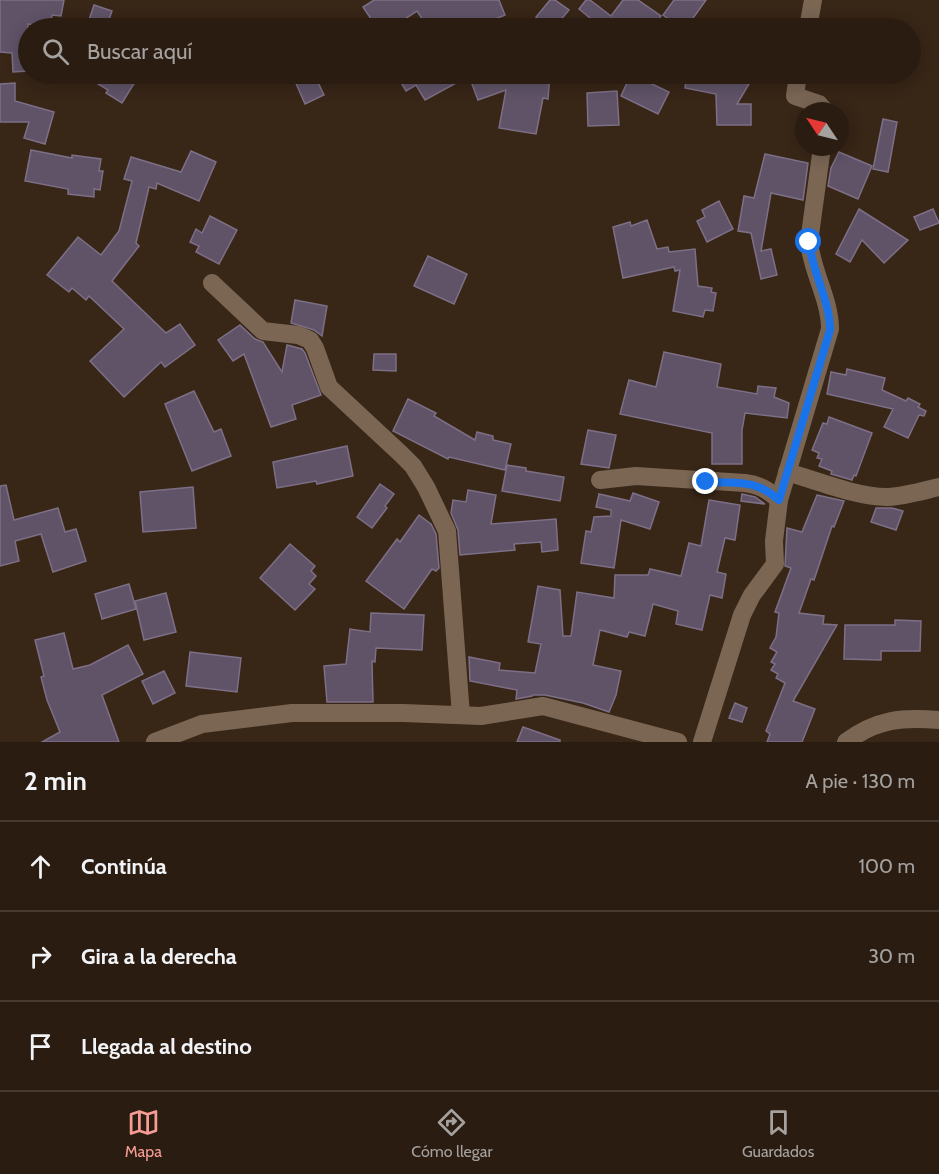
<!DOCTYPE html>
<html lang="es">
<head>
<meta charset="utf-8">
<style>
  :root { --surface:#2a1c11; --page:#36291f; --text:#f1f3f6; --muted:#a5a19f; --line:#463a31; --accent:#f59c95 }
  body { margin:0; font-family:Cabin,sans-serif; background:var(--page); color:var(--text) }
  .compass { position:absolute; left:795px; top:102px; width:54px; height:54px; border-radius:50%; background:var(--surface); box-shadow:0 3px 15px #0003; rotate:305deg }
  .stop { position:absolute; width:18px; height:18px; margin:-14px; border:4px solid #1a73e8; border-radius:50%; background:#fff }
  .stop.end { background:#1a73e8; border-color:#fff; box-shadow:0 2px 6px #0008 }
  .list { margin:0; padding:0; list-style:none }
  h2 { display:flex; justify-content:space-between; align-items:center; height:78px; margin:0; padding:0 24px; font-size:26px }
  h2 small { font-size:20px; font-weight:400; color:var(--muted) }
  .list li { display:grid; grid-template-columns:39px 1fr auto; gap:18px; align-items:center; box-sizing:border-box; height:90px; padding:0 24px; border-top:2px solid var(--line) }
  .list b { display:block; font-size:22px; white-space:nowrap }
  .list em { font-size:20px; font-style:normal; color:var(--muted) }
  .icon { flex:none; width:33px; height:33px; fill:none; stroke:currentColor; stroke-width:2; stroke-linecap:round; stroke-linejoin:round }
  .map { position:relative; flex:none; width:939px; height:742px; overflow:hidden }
  .search { position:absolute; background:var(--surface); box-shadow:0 3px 15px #0003; left:18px; right:18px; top:18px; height:66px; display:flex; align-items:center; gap:15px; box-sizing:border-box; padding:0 21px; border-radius:33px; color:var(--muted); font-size:22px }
  .sheet { height:348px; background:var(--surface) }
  nav { display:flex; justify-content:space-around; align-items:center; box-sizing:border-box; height:84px; border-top:2px solid var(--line); background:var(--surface); font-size:16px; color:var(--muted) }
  nav a { display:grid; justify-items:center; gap:3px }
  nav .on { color:var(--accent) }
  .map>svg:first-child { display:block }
</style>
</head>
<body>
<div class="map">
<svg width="939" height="742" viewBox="0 0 939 742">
  <rect width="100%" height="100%" fill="#382617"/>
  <g fill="#605368" stroke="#7d6f86" stroke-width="1.5">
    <path d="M0,0h64l-3,16 -9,-1 -2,13 -22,-4v47l-15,1 -1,-19 -12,-1z"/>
    <path d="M374,0h125l6,15 -32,13 -4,-8 -13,8h-28l-11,-17 -26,17h-14l-14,-21z"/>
    <path d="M550,0h5l14,10 -15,18h-3l-15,-11z"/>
    <path d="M586,0h4l21,16 12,-16h15l23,16 -9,12h-50l-23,-19z"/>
    <path d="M674,0h32l-20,28h-5l-18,-13z"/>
    <path d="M94,5l18,6 -6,17h-11l-8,-2z"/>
    <path d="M82,74h58l-18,29 -16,-10 2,-3z"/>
    <path d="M306,74h8l10,21 -19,9 -11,-25z"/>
    <path d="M396,74h154l-2,25 -5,-1 -7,36 -37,-6 7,-38 -28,10 -9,-24 -44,24 -9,-15 -10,6z"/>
    <path d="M631,74l38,18 -11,22 -37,-18z"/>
    <path d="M687,74h68l-18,30h14v21h-34l-1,-31 -31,-6z"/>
    <path d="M15,83v18l39,11 -9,32 -21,-6 5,-16h-29v-38z"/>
    <path d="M617,91l2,34 -31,1 -1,-33z"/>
    <path d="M883,119l14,3 -9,50 -15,-3z"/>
    <path d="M31,150l41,8v-3l29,4 -2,12h4l-3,19 -6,-1v8l-26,-3v-5l-43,-8z"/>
    <path d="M191,151l25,11 -17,39 -42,-18 -1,6 -7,-2 -13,56 3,3 -27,35 54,52 14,-9 15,21 -30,22 -4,-5 -37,35 -34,-36 34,-32 -35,-33 -3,4 -14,-12 -3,4 -22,-17 31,-38 23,18 18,-24 13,-50 -8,-2 7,-22 50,15z"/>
    <path d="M839,152l33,14 -14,33 -30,-13 3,-18z"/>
    <path d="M765,154l43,9 -5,37 -32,-7 -10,58 10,-2 6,26 -16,4 -10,-46 -13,-2 6,-35 10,2z"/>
    <path d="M719,201l14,28 -26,13 -10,-21 8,-4 -3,-7z"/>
    <path d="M859,209l49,31 -24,23 -22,-23 -12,22 -14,-8z"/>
    <path d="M933,209l6,14 -19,7 -6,-13z"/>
    <path d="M210,216l27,14 -18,34 -23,-12 3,-6 -9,-4 6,-13 6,4z"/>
    <path d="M647,220l10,29 11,-2 1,5 26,-3 3,37 14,2 -1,4 5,1 -3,18 -8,-1 -2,7 -30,-6 7,-41 -5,1 -1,-4 -51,11 -10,-51 17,-5 1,4z"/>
    <path d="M428,256l39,18 -13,30 -40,-18z"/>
    <path d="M295,300l32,6 -5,30 -8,-6 -23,-7z"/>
    <path d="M240,325l15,14 8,3 19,30 5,-27 15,4 3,4 16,42 -29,10 4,14 -25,8 -27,-73 -11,7 -15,-21z"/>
    <path d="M664,352l57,12 -4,23 40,7 1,-8 18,2 -2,9 15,6 -2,15 -42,-5 -3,17v34h-30v-31l-92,-19 9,-34 27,7z"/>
    <path d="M374,354h22v17l-23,-1z"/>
    <path d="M847,369l38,9 -3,12 24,11 2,-3 12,6 -2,3 8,4 -2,5 -5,-1 -11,23 -24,-11 9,-18 -66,-15 4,-22 15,3z"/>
    <path d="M194,391l20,41 7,-3 10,27 -39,15 -27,-67z"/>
    <path d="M408,399l28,14 -2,3 41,24 2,-8 16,4v4l18,4 -6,26 -56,-13 -1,2 -55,-28z"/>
    <path d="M829,417l43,16 -16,43 -2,-1 -2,5 -21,-6 1,-3 -13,-5 3,-7 -5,-1 2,-5 -7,-3 11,-27 4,1z"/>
    <path d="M588,430l28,5 -7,33 -28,-4z"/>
    <path d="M347,446l6,30 -36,8 -1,-3 -39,7 -4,-26z"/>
    <path d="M507,465l19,3v3l38,6 -4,24 -58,-10z"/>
    <path d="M380,484l14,10 -9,12 2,2 -15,20 -15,-11z"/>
    <path d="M6,485l8,35 44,-12 7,24 11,-3 10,32 -33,11 -12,-38 -26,7 4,20 -19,5v-80z"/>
    <path d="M193,487l3,41 -53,4 -3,-40z"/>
    <path d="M468,490l28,5 -5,29 65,-5 2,31 -16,2 -1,-10 -27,2 1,6 -55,5 -2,-25 -7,-17 2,-13 13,2z"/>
    <path d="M633,493l26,9 -9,27 -29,-9 -7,48 -33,-5 5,-32 5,1 3,-15 17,-1v-6l-15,-3 3,-13 31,7z"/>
    <path d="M742,494l13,3 10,7 -24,-3z"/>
    <path d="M817,495l27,6 -10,26 -2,-1 -18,54 -3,-1 -12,34 25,3 -1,8 14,1 -44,76 22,8 -13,33h-35l3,-8 -4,-3 19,-48 -9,-5 2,-4 -7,-4 4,-6 -4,-2 6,-10 -7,-4 6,-11 3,-24 -4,-1 16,-44 -6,-2 2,-38 15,4z"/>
    <path d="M709,500l31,5 -5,35 -10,-2 -8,34 9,2 -4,24 -12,-3 -8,35 -26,-6 2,-13 -25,-7 -8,32 -16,-4 -2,5 -27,-7 -7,35 28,6 -5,24 -7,17 -26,-9 -38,-8h-12l-1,1 -16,3 1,-9 -47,-9 -1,-24 31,6 -1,7 36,3 6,-29 -13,-2 10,-56 22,4 3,46h8l6,-44 37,6 1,-23h33l2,-6 31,7 8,-33 12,3z"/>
    <path d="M876,508h16l11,3 -7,19 -25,-8z"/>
    <path d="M419,515l12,9 5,10 3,34 -3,3 -4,-2 -28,40 -38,-28 31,-42 3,3z"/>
    <path d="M290,544l25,22 -4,5 5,5 -7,8 6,5 -20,21 -35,-32z"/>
    <path d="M129,584l7,25 -34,10 -7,-25z"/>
    <path d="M166,593l10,39 -32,8 -9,-39z"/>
    <path d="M371,613l53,2 -2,35 -46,-2 -1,14 -3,-1 1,41h-46l-3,-36 22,-2 4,-35 20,3z"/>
    <path d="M895,620l26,1 -1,30h-39v9l-37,-1 1,-34h50z"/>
    <path d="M64,633l9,36 17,-4 38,-20 15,29 -41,21 17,47h-77l18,-10 -13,-32 -6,-23 3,-1 -9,-36z"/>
    <path d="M190,652l51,6 -4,34 -51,-6z"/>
    <path d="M164,671l11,22 -22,11 -11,-23z"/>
    <path d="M735,703l12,5 -5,14 -13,-4z"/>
    <path d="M523,727l37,13v2h-43z"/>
  </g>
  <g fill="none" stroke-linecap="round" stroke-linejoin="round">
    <g stroke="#7b6654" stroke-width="18">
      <path d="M808,28l5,-28"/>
      <path d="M798,74l-3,22 24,8 6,7"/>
      <path d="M212,283l51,48 35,4 12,5 5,8 14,39 72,67 12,12 13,21 21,44 14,184"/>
      <path d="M787,472c28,8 73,26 101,25 17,-1 34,-6 51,-10"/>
      <path d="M600,480l36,-4 109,7c15,2 23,7 34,17"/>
      <path d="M155,742l47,-18 90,-11h111l78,3 62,-10 135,36"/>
      <path d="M702,742l40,-127 10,-20 23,-31 -1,-23 5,-41 51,-171c0,-30 -18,-57 -21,-87l13,-95"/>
      <path d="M846,742c31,-23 56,-25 93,-22"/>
    </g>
  </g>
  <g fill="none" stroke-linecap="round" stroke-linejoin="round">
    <path stroke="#1a73e8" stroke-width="8" d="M706,482c29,1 50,-3 73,18l51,-170c0,-30 -18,-58 -21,-88"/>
  </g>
</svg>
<svg class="compass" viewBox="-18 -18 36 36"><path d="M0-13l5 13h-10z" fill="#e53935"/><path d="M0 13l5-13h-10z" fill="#a5a19f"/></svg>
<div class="stop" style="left:809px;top:242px"></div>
<div class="stop end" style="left:706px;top:482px"></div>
<div class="search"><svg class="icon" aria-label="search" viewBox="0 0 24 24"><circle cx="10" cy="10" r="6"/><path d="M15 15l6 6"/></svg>Buscar aquí</div>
</div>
<section class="sheet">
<h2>2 min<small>A pie · 130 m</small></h2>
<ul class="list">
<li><svg class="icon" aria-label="ahead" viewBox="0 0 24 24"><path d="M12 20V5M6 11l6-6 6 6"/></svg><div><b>Continúa</b></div><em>100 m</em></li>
<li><svg class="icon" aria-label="right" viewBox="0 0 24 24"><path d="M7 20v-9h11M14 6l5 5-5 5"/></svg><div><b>Gira a la derecha</b></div><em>30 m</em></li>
<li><svg class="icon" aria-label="arrive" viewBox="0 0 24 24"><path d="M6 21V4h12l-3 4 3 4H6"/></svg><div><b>Llegada al destino</b></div></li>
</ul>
</section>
<nav>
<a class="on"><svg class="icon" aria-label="map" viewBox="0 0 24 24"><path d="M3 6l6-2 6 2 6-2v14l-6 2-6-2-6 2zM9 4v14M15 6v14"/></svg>Mapa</a>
<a><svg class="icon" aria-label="directions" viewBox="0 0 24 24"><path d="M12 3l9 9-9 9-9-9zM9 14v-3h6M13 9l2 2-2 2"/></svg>Cómo llegar</a>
<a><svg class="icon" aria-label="saved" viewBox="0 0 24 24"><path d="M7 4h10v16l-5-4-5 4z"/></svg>Guardados</a>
</nav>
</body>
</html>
